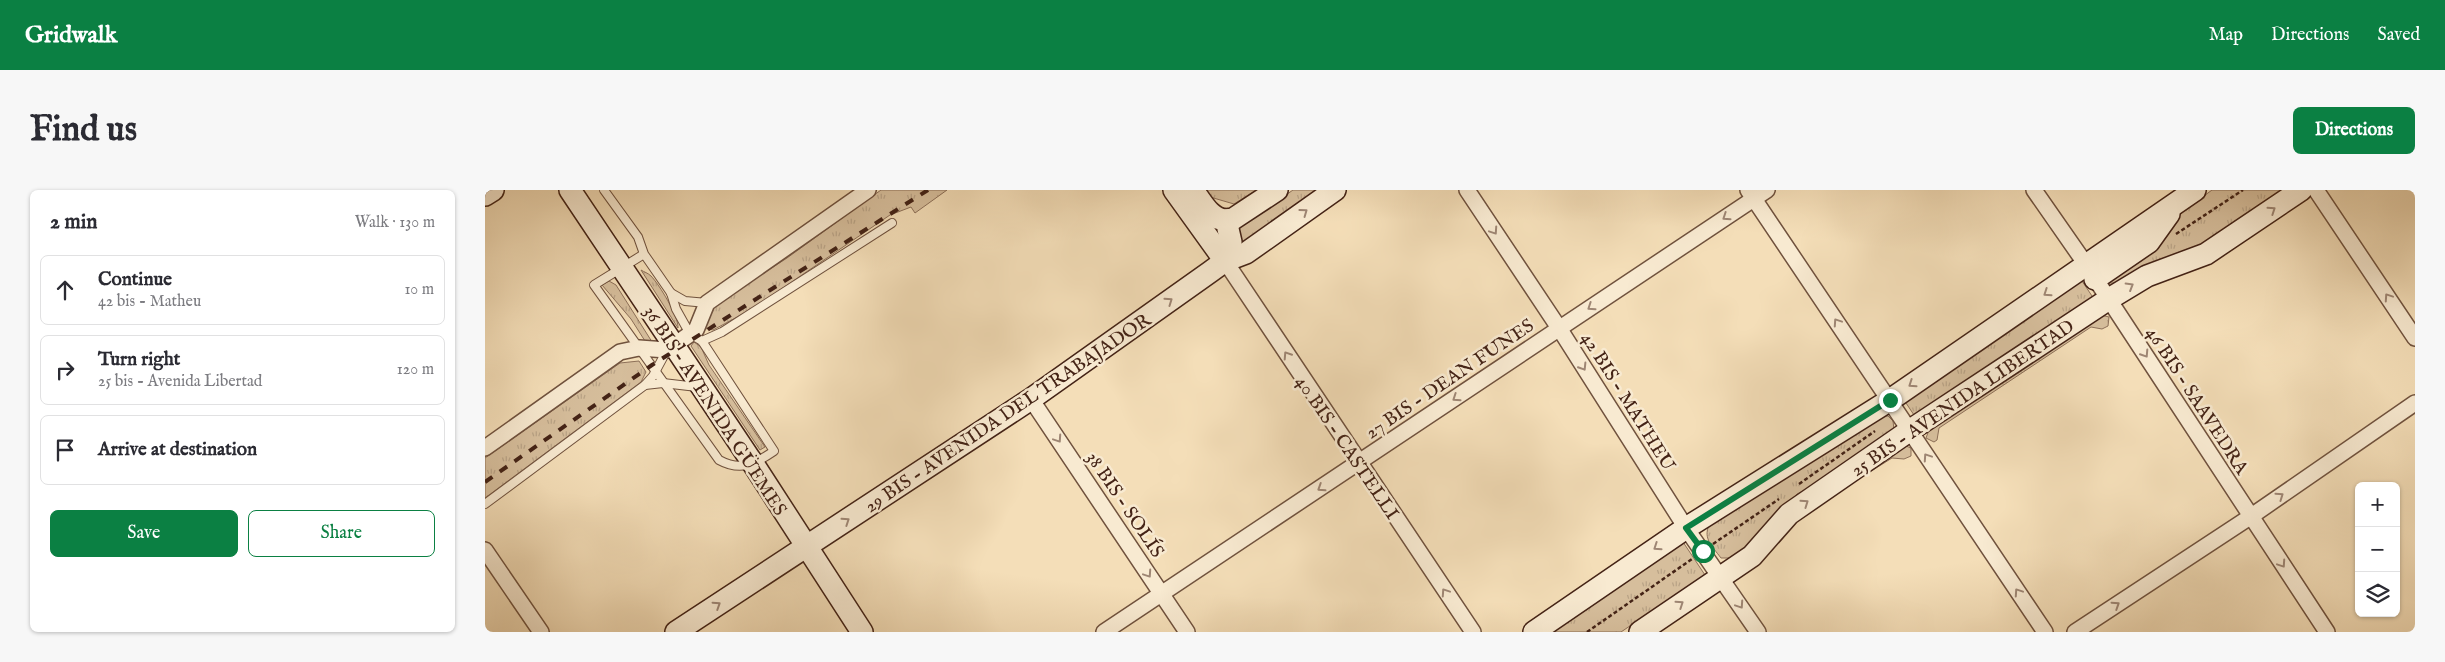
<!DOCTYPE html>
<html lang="en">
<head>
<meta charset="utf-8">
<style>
  :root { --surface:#fff; --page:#f7f7f7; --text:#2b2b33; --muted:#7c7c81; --line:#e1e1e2; --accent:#0b8043 }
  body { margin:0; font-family:"IM FELL English",serif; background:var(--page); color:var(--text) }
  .controls { position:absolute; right:15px; bottom:15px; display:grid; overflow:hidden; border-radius:8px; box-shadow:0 1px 4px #0004 }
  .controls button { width:45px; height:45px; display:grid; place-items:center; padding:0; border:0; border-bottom:1px solid var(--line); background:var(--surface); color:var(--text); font:25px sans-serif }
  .stop { position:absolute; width:15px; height:15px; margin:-11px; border:4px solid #0b8043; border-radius:50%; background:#fff }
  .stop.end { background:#0b8043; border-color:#fff; box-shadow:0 1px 5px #0008 }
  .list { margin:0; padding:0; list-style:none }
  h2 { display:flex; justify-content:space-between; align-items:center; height:65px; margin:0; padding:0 20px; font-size:21px }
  h2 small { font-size:16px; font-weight:400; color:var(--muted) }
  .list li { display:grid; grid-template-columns:32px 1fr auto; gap:15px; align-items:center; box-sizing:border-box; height:70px; margin:0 10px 10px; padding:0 10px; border:1px solid var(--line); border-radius:8px }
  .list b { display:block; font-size:19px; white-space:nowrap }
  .list p { margin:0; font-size:16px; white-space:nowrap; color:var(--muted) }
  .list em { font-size:16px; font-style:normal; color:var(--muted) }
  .actions { display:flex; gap:10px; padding:15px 20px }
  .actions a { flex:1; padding:11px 0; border:1px solid var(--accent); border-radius:8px; text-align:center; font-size:18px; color:var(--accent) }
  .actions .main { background:var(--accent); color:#fff }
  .icon { flex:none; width:28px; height:28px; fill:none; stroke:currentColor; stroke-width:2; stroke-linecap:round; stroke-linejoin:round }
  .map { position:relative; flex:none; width:1930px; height:442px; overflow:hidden; border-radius:8px }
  header { display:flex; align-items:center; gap:30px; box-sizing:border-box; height:70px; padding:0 25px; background:var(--accent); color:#fff }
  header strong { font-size:24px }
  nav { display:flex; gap:28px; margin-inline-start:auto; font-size:18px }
  .intro { display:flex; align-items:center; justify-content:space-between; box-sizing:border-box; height:120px; padding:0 30px }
  h1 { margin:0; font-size:35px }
  .button { padding:12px 22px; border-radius:8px; background:var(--accent); color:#fff; font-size:18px; font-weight:700 }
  main { display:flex; gap:30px; padding:0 30px }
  aside { flex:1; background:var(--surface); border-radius:8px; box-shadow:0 1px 4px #0004 }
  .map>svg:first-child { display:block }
</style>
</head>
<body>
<header>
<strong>Gridwalk</strong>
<nav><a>Map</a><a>Directions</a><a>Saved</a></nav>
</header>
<div class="intro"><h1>Find us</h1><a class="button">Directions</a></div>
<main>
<aside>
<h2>2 min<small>Walk · 130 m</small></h2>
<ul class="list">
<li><svg class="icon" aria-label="ahead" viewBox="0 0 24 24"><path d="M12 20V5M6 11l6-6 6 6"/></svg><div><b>Continue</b><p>42 bis - Matheu</p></div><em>10 m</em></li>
<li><svg class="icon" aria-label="right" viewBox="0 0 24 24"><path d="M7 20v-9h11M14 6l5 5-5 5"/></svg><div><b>Turn right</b><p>25 bis - Avenida Libertad</p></div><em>120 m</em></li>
<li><svg class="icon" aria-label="arrive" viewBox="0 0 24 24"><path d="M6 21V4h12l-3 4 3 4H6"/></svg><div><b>Arrive at destination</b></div></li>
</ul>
<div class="actions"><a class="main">Save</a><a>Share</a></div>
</aside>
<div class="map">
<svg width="1930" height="442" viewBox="0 0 1930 442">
  <defs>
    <pattern id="grass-tufts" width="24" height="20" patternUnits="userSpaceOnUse" patternTransform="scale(1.25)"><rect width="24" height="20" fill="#d6be9c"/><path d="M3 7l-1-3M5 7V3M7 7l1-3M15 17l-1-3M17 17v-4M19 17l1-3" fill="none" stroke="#b9a386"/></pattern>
  </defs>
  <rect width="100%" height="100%" fill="#f4deb8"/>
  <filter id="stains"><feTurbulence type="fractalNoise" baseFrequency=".004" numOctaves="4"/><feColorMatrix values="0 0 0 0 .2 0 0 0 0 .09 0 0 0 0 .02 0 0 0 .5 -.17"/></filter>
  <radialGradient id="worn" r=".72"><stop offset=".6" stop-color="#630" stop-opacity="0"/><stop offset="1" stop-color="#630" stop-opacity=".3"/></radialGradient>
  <g fill="url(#grass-tufts)" stroke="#8d7059">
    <path d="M396,0h66l-32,23 -4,-6 -21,8 -138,94 -39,21 -10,-2 10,-22 74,-48z"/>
    <path d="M720,0h51l-22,14 -24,-7z"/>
    <path d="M808,0h26l-79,57 -5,-20 15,-7z"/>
    <path d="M1727,0h73l-78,57 -88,36h-11l77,-73z"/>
    <path d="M156,80c3,2 7,3 10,6 8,8 28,41 27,52z"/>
    <path d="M124,91l7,4 38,60 -9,-4 -14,-22 -29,-34z"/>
    <path d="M1597,91l12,18 -178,119 -12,-18z"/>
    <path d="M1616,125l8,2 -1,9 -6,3 -11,-2 -152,101 -2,12 -3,2 -8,-4 3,-8z"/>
    <path d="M209,152l7,5 8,18 56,82 -5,3 -69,-104z"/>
    <path d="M154,171l7,11 -5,10 -156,116v-40l135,-95z"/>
    <path d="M1397,226h6l5,5 1,9 -75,53 -22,11 -35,40 -29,24h-12c-9,-12 -20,-21 -10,-36z"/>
    <path d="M1421,256l5,2v8l-7,3 -12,-1 -92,58z"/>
    <path d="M1198,352l22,33 -84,57h-70z"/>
  </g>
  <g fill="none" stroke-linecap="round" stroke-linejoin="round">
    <g stroke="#70523e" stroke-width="10">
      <g id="lane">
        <path d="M119,0l34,47 6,17 27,39 5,16 14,25 12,7 72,110c-19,13 -33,21 -55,9l-125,-175 50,-31"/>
        <path d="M186,103l14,8 22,2"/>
        <path d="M217,151l20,-9 170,-109"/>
        <path d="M160,195l8,-9 14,-26"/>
        <path d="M0,314l160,-119 18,-2 34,4"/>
      </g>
    </g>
    <g stroke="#70523e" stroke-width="18">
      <g id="street">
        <path d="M982,0l92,138 127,200 72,104"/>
        <path d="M1263,0l297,442"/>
        <path d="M1549,0l53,76 240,366"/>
        <path d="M1831,0l99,148"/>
        <path d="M740,71l248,371"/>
        <path d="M546,209l156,233"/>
        <path d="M0,258l135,-96 19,-4 28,2 29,-20 11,-27 161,-113"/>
        <path d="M0,360l56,82"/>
        <path d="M619,442l663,-442"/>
        <path d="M1590,442l175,-115 165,-114"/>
      </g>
    </g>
    <g stroke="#442316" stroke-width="24">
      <g id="secondary">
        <path d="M85,0l184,275 108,167"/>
        <path d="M689,0l51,71"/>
        <path d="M708,0c9,12 17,29 33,30l5,22 -6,19"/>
        <path d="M0,5l8,-5"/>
        <path d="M741,30l7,-1 44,-29"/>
        <path d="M1610,89l54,-37 20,-28"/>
        <path d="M191,442l355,-233 179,-127 15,-11 21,-8 89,-63"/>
        <path d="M1049,442l152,-104 204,-128 305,-210"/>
        <path d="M1155,442l112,-76 37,-42 120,-83 200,-132 38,-23 59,-22 95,-64"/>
      </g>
    </g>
    <g stroke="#442316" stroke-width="2.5" stroke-dasharray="4 2.5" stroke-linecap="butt">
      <path d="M1691,44l67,-44"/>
      <path d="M1314,294l76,-53"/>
      <path d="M1228,354l66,-45"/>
      <path d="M1102,442l105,-73"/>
    </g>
    <use href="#lane" stroke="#f8ead1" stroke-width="8"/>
    <use href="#street" stroke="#f8ead1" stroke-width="15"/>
    <use href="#secondary" stroke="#f8ead1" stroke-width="21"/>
    <path stroke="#442316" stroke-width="4" stroke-dasharray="9 9" stroke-linecap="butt" d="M0,292l167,-117 276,-175"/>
  </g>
  <defs><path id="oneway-chevron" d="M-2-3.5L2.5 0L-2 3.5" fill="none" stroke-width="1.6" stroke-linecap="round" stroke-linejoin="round" transform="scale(1.25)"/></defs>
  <g stroke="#9e8674">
    <use href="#oneway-chevron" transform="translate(1787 20) rotate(-34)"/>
    <use href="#oneway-chevron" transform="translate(819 22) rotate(-36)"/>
    <use href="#oneway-chevron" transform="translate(1241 27) rotate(146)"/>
    <use href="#oneway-chevron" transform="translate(1009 41) rotate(56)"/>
    <use href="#oneway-chevron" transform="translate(1645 96) rotate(-31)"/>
    <use href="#oneway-chevron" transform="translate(1562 103) rotate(146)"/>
    <use href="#oneway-chevron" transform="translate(1903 107) rotate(-124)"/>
    <use href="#oneway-chevron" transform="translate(684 111) rotate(-35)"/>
    <use href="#oneway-chevron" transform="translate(1106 117) rotate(146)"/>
    <use href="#oneway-chevron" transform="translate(1352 132) rotate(-124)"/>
    <use href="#oneway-chevron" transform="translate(1660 164) rotate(57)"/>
    <use href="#oneway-chevron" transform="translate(802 165) rotate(-123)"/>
    <use href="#oneway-chevron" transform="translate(1098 177) rotate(58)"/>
    <use href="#oneway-chevron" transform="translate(1427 194) rotate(146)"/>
    <use href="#oneway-chevron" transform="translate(971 208) rotate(146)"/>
    <use href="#oneway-chevron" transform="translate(573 249) rotate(56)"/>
    <use href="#oneway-chevron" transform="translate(1442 267) rotate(-124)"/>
    <use href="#oneway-chevron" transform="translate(836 298) rotate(147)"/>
    <use href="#oneway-chevron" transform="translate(1795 306) rotate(-35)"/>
    <use href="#oneway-chevron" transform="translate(1320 313) rotate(-35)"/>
    <use href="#oneway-chevron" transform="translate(361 331) rotate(-34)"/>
    <use href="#oneway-chevron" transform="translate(1172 357) rotate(146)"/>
    <use href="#oneway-chevron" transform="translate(1797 374) rotate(56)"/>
    <use href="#oneway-chevron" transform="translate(663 384) rotate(56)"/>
    <use href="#oneway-chevron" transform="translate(960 402) rotate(-124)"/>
    <use href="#oneway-chevron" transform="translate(1533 402) rotate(-124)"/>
    <use href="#oneway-chevron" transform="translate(1195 414) rotate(-34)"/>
    <use href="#oneway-chevron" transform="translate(232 415) rotate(-33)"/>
    <use href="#oneway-chevron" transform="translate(1255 415) rotate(56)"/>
    <use href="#oneway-chevron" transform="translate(1631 415) rotate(-33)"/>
  </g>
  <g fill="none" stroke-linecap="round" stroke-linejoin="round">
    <path stroke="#0b8043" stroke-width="6" d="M1218,361l-17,-23 204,-128"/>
  </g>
  <g text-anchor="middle" stroke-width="5" stroke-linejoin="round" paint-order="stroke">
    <g font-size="19" fill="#442316" stroke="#f8ead1">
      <text transform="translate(964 188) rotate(-34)" y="7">27 BIS - DEAN FUNES</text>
      <text transform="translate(1477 207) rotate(-34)" y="7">25 BIS - AVENIDA LIBERTAD</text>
      <text transform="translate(1713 210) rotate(57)" y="7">46 BIS - SAAVEDRA</text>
      <text transform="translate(1144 211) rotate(58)" y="7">42 BIS - MATHEU</text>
      <text transform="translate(231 220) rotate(57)" y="7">36 BIS - AVENIDA GÜEMES</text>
      <text transform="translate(522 222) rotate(-34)" y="7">29 BIS - AVENIDA DEL TRABAJADOR</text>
      <text transform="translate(863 257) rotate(56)" y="7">40 BIS - CASTELLI</text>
      <text transform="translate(641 314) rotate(56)" y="7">38 BIS - SOLÍS</text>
    </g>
  </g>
  <rect width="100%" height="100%" filter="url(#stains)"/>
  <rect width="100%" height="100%" fill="url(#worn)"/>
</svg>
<div class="controls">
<button>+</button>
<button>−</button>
<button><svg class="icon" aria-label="layers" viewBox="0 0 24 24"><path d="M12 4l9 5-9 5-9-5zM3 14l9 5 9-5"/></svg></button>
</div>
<div class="stop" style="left:1218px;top:361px"></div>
<div class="stop end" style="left:1405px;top:210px"></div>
</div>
</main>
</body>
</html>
